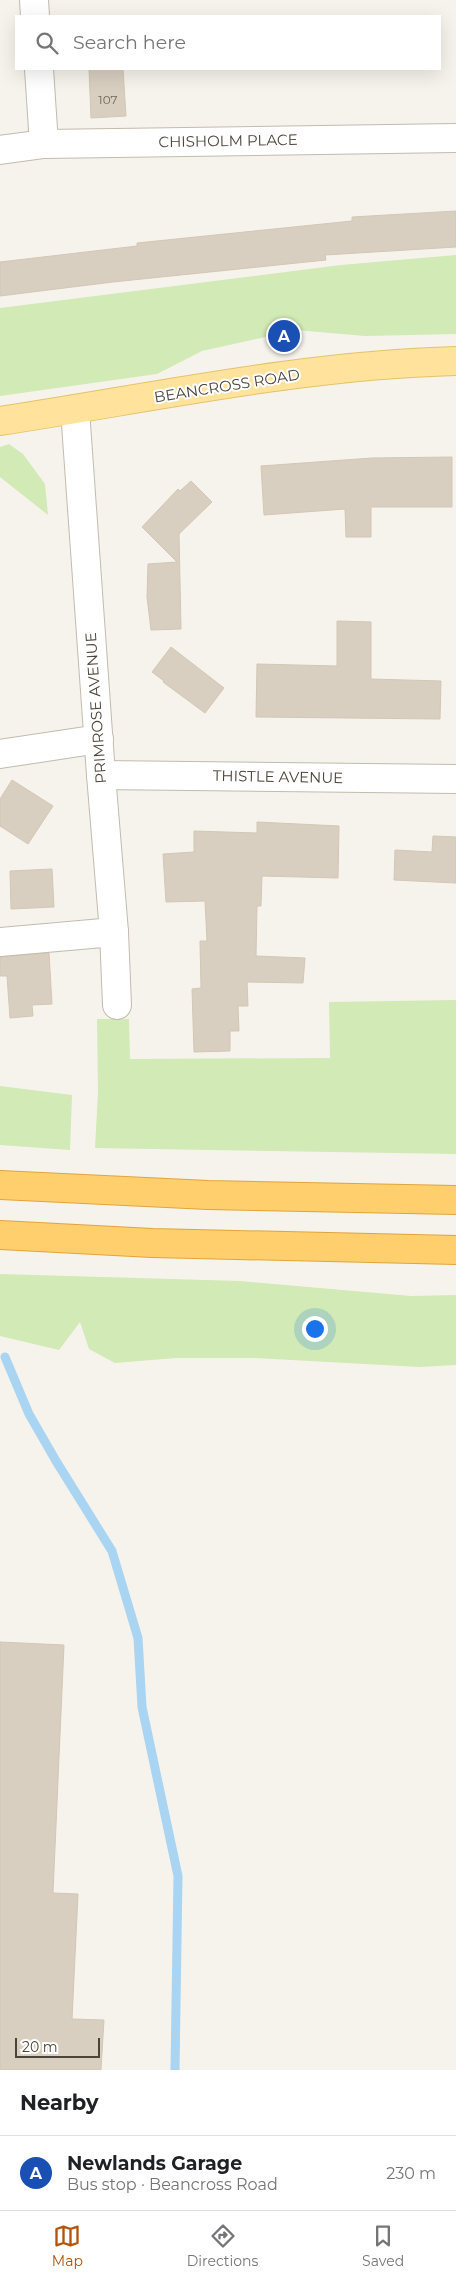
<!DOCTYPE html>
<html lang="en">
<head>
<meta charset="utf-8">
<style>
  :root { --surface:#fff; --page:#f6f6f6; --text:#202124; --muted:#757577; --line:#e0e0e0; --accent:#b45309 }
  body { margin:0; font-family:Montserrat,sans-serif; background:var(--page); color:var(--text) }
  .scale { position:absolute; left:15px; bottom:12px; width:85px; box-sizing:border-box; padding-left:5px; border:2px solid #4b4439; border-top:0; font-size:14px; line-height:18px; white-space:nowrap; color:#4b4439; -webkit-text-stroke:4px #fff; paint-order:stroke }
  .you { position:absolute; left:314px; top:1328px; width:18px; height:18px; margin:-12px; border:4px solid #fff; border-radius:50%; background:#1a73e8; box-shadow:0 0 0 8px #1a73e833 }
  .badge { display:grid; place-items:center; width:32px; height:32px; border-radius:50%; background:var(--accent); color:#fff; font-size:16px; font-weight:700 }
  .pin { position:absolute; translate:-50% -50%; border:2px solid #fff; box-shadow:0 1px 5px #0006 }
  .list { margin:0; padding:0; list-style:none }
  h2 { display:flex; justify-content:space-between; align-items:center; height:65px; margin:0; padding:0 20px; font-size:21px }
  h2 small { font-size:16px; font-weight:400; color:var(--muted) }
  .list li { display:grid; grid-template-columns:32px 1fr auto; gap:15px; align-items:center; box-sizing:border-box; height:75px; padding:0 20px; border-top:1px solid var(--line) }
  .list b { display:block; font-size:19px; white-space:nowrap }
  .list p { margin:0; font-size:16px; white-space:nowrap; color:var(--muted) }
  .list em { font-size:16px; font-style:normal; color:var(--muted) }
  .icon { flex:none; width:28px; height:28px; fill:none; stroke:currentColor; stroke-width:2; stroke-linecap:round; stroke-linejoin:round }
  .map { position:relative; flex:none; width:456px; height:2070px; overflow:hidden }
  .search { position:absolute; background:var(--surface); box-shadow:0 5px 20px #0002; left:15px; right:15px; top:15px; height:55px; display:flex; align-items:center; gap:12px; box-sizing:border-box; padding:0 18px; border-radius:0px; color:var(--muted); font-size:19px }
  .sheet { height:140px; background:var(--surface) }
  nav { display:flex; justify-content:space-around; align-items:center; box-sizing:border-box; height:70px; border-top:1px solid var(--line); background:var(--surface); font-size:14px; color:var(--muted) }
  nav a { display:grid; justify-items:center; gap:2px }
  nav .on { color:var(--accent) }
  .map>svg:first-child { display:block }
</style>
</head>
<body>
<div class="map">
<svg width="456" height="2070" viewBox="0 0 456 2070">
  <rect width="100%" height="100%" fill="#f6f3ec"/>
  <g fill="#d2eab5">
    <path d="M456,255v79l-91,2 -69,-6 -94,21 -45,23 -157,22v-88l341,-43z"/>
    <path d="M9,444l14,10 22,30 3,31 -48,-38v-30z"/>
    <path d="M456,1000v154l-361,-6 3,-56 -1,-73h32l1,40 200,-1 -1,-56z"/>
    <path d="M0,1086l72,9 -2,55 -70,-5z"/>
    <path d="M0,1274l240,7 171,15 45,-1v70l-36,2 -165,-9h-79l-61,5 -26,-14 -9,-27 -21,28 -59,-14z"/>
  </g>
  <g fill="none" stroke-linecap="round" stroke-linejoin="round">
    <path stroke="#a9d4f2" stroke-width="9" d="M5,1357l24,57 27,47 56,90 26,87 4,69 36,169 -3,194"/>
  </g>
  <g fill="#d8cfc1" stroke="#d3c7b4">
    <path d="M89,69h34l3,47 -35,2z"/>
    <path d="M456,211v36l-131,8 1,5 -213,22 -113,14v-34l137,-16v-3l215,-22v-4z"/>
    <path d="M452,457v50h-81v30h-25l-1,-28 -81,6 -3,-49 111,-8z"/>
    <path d="M191,481l21,21 -33,32 2,95 -30,1 -4,-33 1,-33 29,-2 -35,-35 36,-38 2,2z"/>
    <path d="M337,621l34,1v57l70,2 -1,38 -184,-2 1,-53 80,2z"/>
    <path d="M171,647l53,41 -19,25 -42,-31 1,-1 -12,-9z"/>
    <path d="M12,780l41,26 -25,38 -28,-18v-27z"/>
    <path d="M257,822l82,4 -1,52 -76,-2 -1,30h-4l-1,50 49,2 -2,25 -56,-1 1,24h-10l1,25h-9v20l-36,1 -2,-63 9,-1 -1,-47h7l-2,-40 -39,1 -3,-48 31,-2v-21l63,2z"/>
    <path d="M433,836l23,1v46l-62,-3 1,-30 37,2z"/>
    <path d="M52,869l2,38 -43,2 -1,-38z"/>
    <path d="M49,953l3,51 -20,1 1,11 -23,2 -3,-42h-7v-19z"/>
    <path d="M0,1642l64,3 -11,248 25,1 -6,125 32,1 -3,50h-101z"/>
  </g>
  <g fill="none" stroke-linecap="round" stroke-linejoin="round">
    <g stroke="#c2bbae" stroke-width="30">
      <g id="minor">
        <path d="M34,0l1,16"/>
        <path d="M39,69l5,75"/>
        <path d="M0,150l44,-6 412,-6"/>
        <path d="M75,410l26,365 13,157 3,73"/>
        <path d="M0,754l99,-15"/>
        <path d="M101,775l355,4"/>
        <path d="M0,942l114,-10"/>
      </g>
    </g>
    <g stroke="#e6c16a" stroke-width="30">
      <path id="major" d="M0,421c151,-23 303,-56 456,-60"/>
    </g>
    <g stroke="#e0a43c" stroke-width="30">
      <g id="highway">
        <path d="M0,1185l208,10 248,5"/>
        <path d="M0,1235l152,8 304,7"/>
      </g>
    </g>
    <use href="#minor" stroke="#fff" stroke-width="28"/>
    <use href="#major" stroke="#ffe39c" stroke-width="28"/>
    <use href="#highway" stroke="#ffcf6e" stroke-width="28"/>
  </g>
  <g text-anchor="middle" stroke-width="4" stroke-linejoin="round" paint-order="stroke">
    <g font-size="12" fill="#6e675b">
      <text x="108" y="104">107</text>
    </g>
    <g font-size="15" fill="#4b4439" stroke="#fff">
      <text transform="translate(228 141) rotate(-1)" y="5">CHISHOLM PLACE</text>
      <text transform="translate(227 386) rotate(-9)" y="5">BEANCROSS ROAD</text>
      <text transform="translate(96 708) rotate(-94)" y="5">PRIMROSE AVENUE</text>
      <text transform="translate(278 777) rotate(1)" y="5">THISTLE AVENUE</text>
    </g>
  </g>
</svg>
<div class="scale">20 m</div>
<div class="you"></div>
<div class="pin badge" style="left:284px;top:336px;background:#1a4fb4">A</div>
<div class="search"><svg class="icon" aria-label="search" viewBox="0 0 24 24"><circle cx="10" cy="10" r="6"/><path d="M15 15l6 6"/></svg>Search here</div>
</div>
<section class="sheet">
<h2>Nearby<small></small></h2>
<ul class="list">
<li><span class="badge" style="background:#1a4fb4">A</span><div><b>Newlands Garage</b><p>Bus stop · Beancross Road</p></div><em>230 m</em></li>
</ul>
</section>
<nav>
<a class="on"><svg class="icon" aria-label="map" viewBox="0 0 24 24"><path d="M3 6l6-2 6 2 6-2v14l-6 2-6-2-6 2zM9 4v14M15 6v14"/></svg>Map</a>
<a><svg class="icon" aria-label="directions" viewBox="0 0 24 24"><path d="M12 3l9 9-9 9-9-9zM9 14v-3h6M13 9l2 2-2 2"/></svg>Directions</a>
<a><svg class="icon" aria-label="saved" viewBox="0 0 24 24"><path d="M7 4h10v16l-5-4-5 4z"/></svg>Saved</a>
</nav>
</body>
</html>
